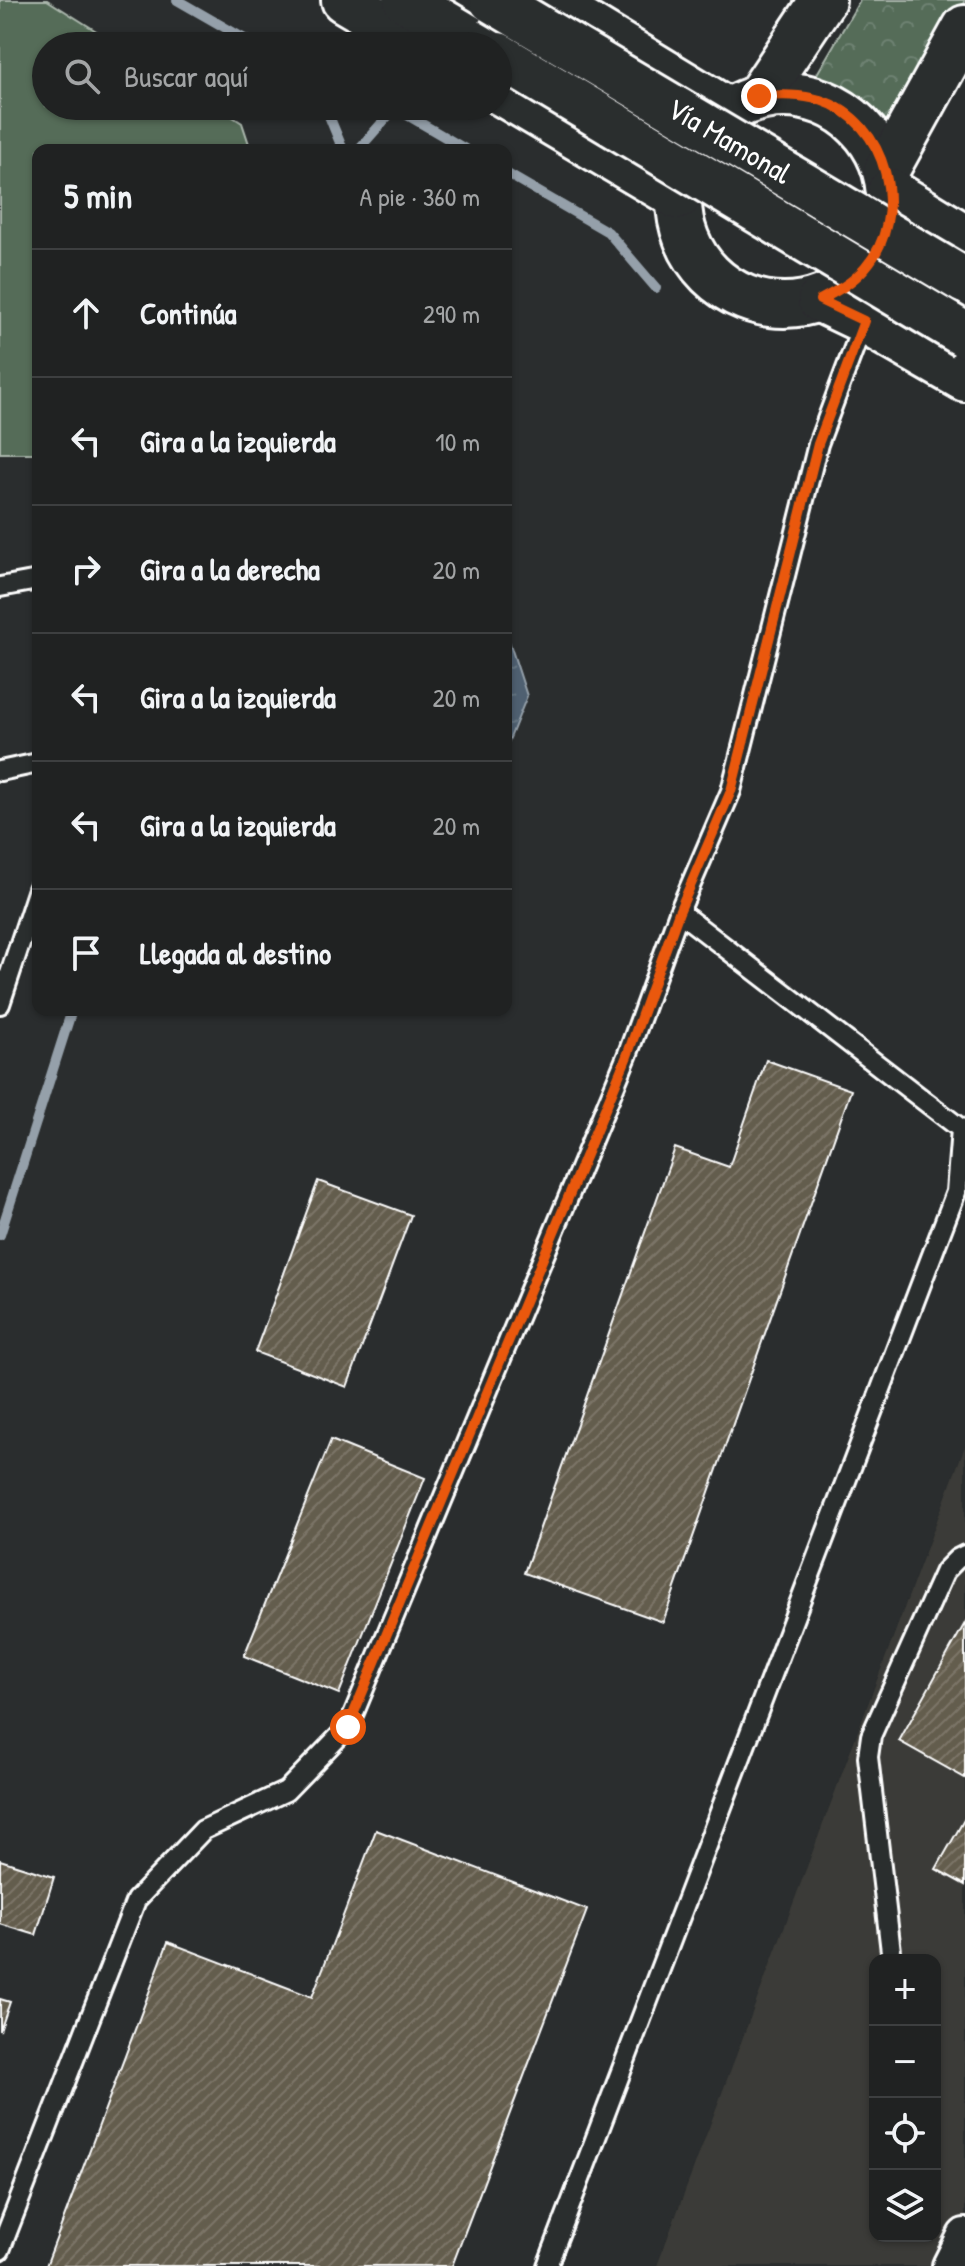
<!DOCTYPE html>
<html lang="es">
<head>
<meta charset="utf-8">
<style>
  :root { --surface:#202222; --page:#282a2a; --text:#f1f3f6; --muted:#a2a4a5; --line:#3d3f40 }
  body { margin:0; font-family:"Patrick Hand",sans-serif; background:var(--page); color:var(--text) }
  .controls { position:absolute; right:24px; bottom:24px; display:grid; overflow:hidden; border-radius:16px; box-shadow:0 2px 6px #0004 }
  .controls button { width:72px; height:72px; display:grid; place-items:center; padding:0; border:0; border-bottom:2px solid var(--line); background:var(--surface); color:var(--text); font:40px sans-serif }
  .stop { position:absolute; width:24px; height:24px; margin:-18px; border:6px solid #ea580c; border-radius:50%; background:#fff }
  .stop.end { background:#ea580c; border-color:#fff; box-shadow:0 2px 8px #0008 }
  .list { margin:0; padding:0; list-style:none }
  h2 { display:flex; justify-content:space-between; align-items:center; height:104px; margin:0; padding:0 32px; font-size:34px }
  h2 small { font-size:26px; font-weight:400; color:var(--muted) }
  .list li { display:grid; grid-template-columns:52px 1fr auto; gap:24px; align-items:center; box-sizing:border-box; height:128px; padding:0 32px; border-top:2px solid var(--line) }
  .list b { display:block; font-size:30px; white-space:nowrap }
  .list em { font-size:26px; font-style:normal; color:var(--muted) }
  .icon { flex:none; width:44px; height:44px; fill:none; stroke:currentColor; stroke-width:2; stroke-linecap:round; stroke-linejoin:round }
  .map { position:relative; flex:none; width:965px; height:2266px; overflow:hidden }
  .search { position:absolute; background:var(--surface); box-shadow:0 2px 6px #0004; left:32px; top:32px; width:480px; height:88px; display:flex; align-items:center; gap:20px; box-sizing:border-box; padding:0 28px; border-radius:44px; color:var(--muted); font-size:30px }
  .panel { position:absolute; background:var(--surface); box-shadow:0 2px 6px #0004; left:32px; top:144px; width:480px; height:872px; border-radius:16px }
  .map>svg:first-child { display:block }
</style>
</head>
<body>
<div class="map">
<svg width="965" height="2266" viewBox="0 0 965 2266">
  <defs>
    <pattern id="park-crowns" width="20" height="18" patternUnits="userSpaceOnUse" patternTransform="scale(2)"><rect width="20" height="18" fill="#556c59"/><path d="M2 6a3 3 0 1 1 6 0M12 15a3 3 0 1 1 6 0" fill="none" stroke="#6e8272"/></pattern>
    <pattern id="water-ripples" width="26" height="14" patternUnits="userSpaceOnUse" patternTransform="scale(2)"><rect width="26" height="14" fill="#4f6171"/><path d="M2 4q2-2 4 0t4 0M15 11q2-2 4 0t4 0" fill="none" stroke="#697986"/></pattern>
    <pattern id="building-hatch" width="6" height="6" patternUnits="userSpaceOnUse" patternTransform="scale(2)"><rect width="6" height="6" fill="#645d4d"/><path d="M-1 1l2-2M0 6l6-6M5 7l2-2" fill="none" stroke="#7b7568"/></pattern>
  </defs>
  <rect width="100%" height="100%" fill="#2a2d2e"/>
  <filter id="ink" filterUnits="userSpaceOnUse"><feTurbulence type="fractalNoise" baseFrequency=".0125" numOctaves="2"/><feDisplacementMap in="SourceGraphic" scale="16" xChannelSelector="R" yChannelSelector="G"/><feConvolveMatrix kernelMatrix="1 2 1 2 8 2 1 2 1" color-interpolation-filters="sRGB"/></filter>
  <g filter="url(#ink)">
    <path fill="#3b3b37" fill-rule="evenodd" d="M965,1446v793l-17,27h-291zM875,1960h60v276h-60z"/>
    <path fill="#556c59" stroke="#aab6ac" stroke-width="2" d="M0,0h47l73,46h-74v60h170l26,17 9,27h-213v303h-38z"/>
    <path fill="url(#park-crowns)" stroke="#aab6ac" stroke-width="2" d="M860,0h105l-76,144 -27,-36 -41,-16 -14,-1z"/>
    <path fill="url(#water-ripples)" stroke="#95a0aa" stroke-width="2" d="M506,640l3,1 18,55 -21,52z"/>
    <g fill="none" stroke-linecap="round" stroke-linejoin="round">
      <g stroke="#95a0aa" stroke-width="10">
        <path d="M177,0l80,46"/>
        <path d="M325,106l18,44"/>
        <path d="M358,150l37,-42 72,42"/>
        <path d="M506,173l102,59 48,56"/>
        <path d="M0,1235l72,-225"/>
      </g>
    </g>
    <g fill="url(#building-hatch)" stroke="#fff" stroke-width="2">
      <path d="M766,1060l85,30 -188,532 -139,-49 151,-425 54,19z"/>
      <path d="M318,1181l93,34 -64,172 -92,-35z"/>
      <path d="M331,1440l94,38 -86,216 -95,-38z"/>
      <path d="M965,1623v155l-66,-37z"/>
      <path d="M965,1818v67l-29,-16z"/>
      <path d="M376,1830l211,80 -135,356h-406l122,-324 144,55z"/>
      <path d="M0,1860l54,17 -18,58 -36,-11z"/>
      <path d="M0,1999l10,3 -10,29z"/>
    </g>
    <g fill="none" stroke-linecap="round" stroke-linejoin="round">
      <g stroke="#fff" stroke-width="24">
        <g id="service">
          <path d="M0,587l38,-7"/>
          <path d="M0,771l38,-8"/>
          <path d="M0,1004l38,-115"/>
          <path d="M892,1960l-24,-203 3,-21 74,-165 12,-12 8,-4"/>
          <path d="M0,2250l136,-350 67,-70 83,-39 62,-64 279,-671 52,-144 52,-121 87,-347 46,-123"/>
          <path d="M547,2266l409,-1074 5,-63 -282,-217"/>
        </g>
      </g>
      <g stroke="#fff" stroke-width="40">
        <path id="minor" d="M950,2266l15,-30"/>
      </g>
      <g stroke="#fff" stroke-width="50">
        <g id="tertiary">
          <circle cx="784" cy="200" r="105"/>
          <path d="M759,96l64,-96"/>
          <path d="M886,171l79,-143"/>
        </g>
      </g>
      <g stroke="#fff" stroke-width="50">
        <g id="primary">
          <path d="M344,0l78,46"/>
          <path d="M406,0l77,46"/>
          <path d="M546,0l181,110"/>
          <path d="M498,91l180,106"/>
          <path d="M890,191l75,46"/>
          <path d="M820,300l44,21 101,58"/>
        </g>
      </g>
      <use href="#service" stroke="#2a2d2e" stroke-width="18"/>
      <use href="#minor" stroke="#2a2d2e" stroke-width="34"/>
      <use href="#tertiary" stroke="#2a2d2e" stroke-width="44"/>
      <use href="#primary" stroke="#2a2d2e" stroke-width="44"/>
      <g stroke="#fff" stroke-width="50" stroke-linecap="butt">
        <g id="primary-bridge">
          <path id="s1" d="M492,0l473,281"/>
          <path d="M498,55l467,280"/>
        </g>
      </g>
      <use href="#primary-bridge" stroke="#2a2d2e" stroke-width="44"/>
    </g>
  </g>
  <g fill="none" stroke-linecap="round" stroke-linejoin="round" filter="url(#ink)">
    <path stroke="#ea580c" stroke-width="10" d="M348,1727l279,-671 52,-144 52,-121 87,-347 46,-123 -44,-21c17,-9 32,-17 45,-32 46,-52 23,-147 -45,-168 -20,-6 -39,-5 -61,-4"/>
  </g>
  <g text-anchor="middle" stroke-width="8" stroke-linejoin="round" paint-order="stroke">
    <g font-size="30" fill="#fff" stroke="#2a2d2e">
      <text dy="10" stroke="none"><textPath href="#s1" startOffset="276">Vía Mamonal</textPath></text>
    </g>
  </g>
</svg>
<div class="controls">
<button>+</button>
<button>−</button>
<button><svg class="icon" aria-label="locate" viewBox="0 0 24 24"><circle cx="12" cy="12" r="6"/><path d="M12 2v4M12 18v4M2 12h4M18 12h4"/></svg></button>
<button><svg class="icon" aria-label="layers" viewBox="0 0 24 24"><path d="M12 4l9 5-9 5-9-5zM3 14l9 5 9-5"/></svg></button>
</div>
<div class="stop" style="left:348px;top:1727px"></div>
<div class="stop end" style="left:759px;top:96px"></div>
<div class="search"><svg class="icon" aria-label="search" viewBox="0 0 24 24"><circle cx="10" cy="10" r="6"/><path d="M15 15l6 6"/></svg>Buscar aquí</div>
<section class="panel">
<h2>5 min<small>A pie · 360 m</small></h2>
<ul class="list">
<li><svg class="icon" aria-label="ahead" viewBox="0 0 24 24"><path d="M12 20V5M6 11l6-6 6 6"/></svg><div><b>Continúa</b></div><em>290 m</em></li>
<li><svg class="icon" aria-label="left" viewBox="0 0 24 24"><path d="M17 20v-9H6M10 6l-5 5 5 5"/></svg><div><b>Gira a la izquierda</b></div><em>10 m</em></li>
<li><svg class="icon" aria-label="right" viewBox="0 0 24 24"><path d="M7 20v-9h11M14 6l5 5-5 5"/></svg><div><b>Gira a la derecha</b></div><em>20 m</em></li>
<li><svg class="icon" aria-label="left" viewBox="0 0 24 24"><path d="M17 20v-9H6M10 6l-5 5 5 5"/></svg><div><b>Gira a la izquierda</b></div><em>20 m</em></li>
<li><svg class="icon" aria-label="left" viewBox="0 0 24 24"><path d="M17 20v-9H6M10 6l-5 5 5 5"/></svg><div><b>Gira a la izquierda</b></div><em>20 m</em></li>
<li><svg class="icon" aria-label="arrive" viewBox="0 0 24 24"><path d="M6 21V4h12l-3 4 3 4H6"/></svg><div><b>Llegada al destino</b></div></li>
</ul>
</section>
</div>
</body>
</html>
